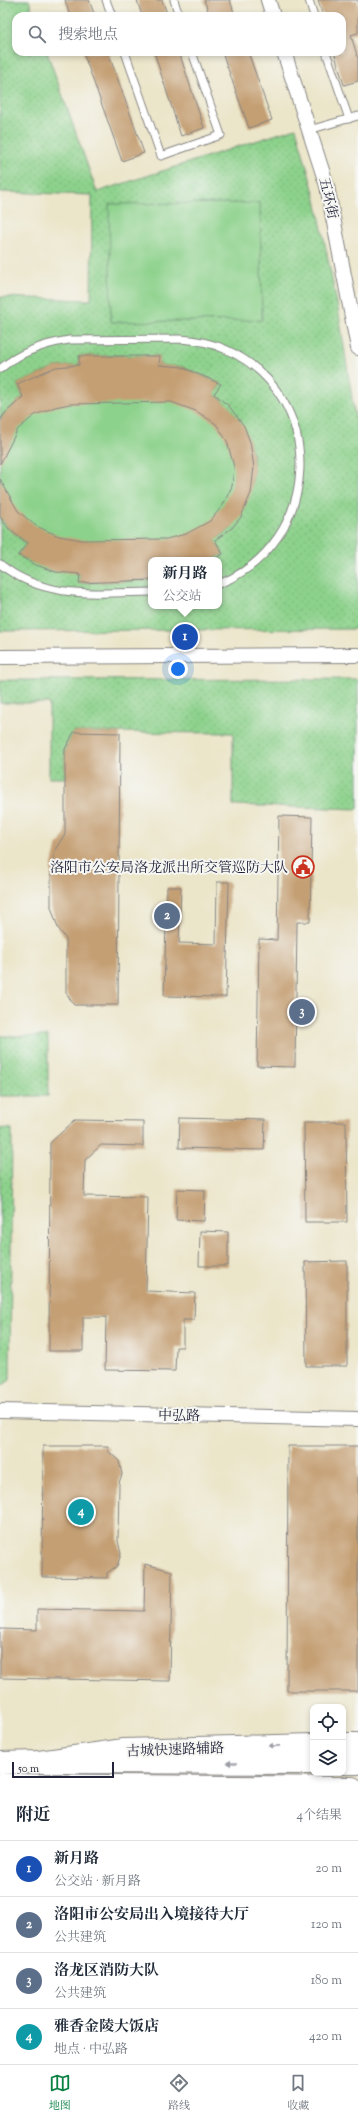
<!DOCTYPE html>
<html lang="zh">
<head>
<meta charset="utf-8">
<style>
  :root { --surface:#fff; --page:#f2f2f3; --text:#1f2937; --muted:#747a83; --line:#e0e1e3; --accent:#0b8043 }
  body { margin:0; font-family:"Sorts Mill Goudy","Noto Serif SC",serif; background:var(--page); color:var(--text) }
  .controls { position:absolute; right:12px; bottom:12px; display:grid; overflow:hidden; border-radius:8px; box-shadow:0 2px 6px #0003 }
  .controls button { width:36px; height:36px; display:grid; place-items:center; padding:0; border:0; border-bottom:1px solid var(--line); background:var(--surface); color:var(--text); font:20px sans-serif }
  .scale { position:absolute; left:12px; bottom:10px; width:102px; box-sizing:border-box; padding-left:4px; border:2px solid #22223b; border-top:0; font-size:11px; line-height:14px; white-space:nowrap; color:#22223b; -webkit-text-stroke:3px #f6f6f2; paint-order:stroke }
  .you { position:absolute; left:178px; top:669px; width:14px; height:14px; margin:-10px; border:3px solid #fff; border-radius:50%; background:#1a73e8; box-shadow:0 0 0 6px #1a73e833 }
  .badge { display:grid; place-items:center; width:26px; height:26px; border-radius:50%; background:var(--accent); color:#fff; font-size:13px; font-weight:700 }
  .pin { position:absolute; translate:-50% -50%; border:2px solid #fff; box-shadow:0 1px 4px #0006 }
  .popup { position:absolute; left:148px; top:557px; width:74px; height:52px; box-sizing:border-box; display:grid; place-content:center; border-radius:8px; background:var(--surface); filter:drop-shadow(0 1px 3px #0005); font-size:13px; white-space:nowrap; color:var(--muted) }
  .popup b { font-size:15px; color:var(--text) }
  .popup::after { content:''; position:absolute; left:50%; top:100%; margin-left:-8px; border:8px solid transparent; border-top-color:var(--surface) }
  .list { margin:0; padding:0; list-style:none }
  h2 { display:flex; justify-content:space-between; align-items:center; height:52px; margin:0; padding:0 16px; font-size:17px }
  h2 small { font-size:13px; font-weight:400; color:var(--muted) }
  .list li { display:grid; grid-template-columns:26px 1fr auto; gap:12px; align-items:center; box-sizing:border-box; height:56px; padding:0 16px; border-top:1px solid var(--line) }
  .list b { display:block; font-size:15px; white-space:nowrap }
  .list p { margin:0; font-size:13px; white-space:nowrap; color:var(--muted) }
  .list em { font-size:13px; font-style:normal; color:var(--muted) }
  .icon { flex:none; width:22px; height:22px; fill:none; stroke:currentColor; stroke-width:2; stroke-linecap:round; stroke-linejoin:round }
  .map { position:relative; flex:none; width:358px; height:1788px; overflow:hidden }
  .search { position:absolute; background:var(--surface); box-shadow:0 2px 6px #0003; left:12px; right:12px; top:12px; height:44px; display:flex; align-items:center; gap:10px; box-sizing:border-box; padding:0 14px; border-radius:12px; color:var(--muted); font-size:15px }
  .sheet { height:276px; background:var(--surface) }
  nav { display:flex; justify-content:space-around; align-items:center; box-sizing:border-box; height:56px; border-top:1px solid var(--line); background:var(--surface); font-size:11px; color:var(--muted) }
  nav a { display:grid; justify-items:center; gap:2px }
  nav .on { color:var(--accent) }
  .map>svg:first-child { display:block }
</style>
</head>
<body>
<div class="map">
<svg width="358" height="1788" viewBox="0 0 358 1788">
  <defs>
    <pattern id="grass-dots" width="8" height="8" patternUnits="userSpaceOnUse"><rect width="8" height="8" fill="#8dd28c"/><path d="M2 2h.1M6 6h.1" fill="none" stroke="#79b47a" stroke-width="1.8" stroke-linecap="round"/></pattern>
  </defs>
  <rect width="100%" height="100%" fill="#f6f6f2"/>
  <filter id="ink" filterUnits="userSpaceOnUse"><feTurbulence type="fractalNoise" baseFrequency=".025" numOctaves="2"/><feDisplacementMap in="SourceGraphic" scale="8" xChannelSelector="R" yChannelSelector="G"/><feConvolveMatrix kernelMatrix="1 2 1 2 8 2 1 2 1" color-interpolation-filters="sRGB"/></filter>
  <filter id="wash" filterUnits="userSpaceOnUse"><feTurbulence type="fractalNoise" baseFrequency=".012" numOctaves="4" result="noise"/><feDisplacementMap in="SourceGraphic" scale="16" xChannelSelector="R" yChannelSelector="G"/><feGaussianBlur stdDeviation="0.9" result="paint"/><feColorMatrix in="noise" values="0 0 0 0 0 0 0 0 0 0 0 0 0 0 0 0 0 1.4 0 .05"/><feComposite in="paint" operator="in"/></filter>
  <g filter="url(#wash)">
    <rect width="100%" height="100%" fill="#ebe5c9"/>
    <g fill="url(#grass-dots)" stroke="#587a64">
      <path d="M0,0h29l5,16h-18v36h31l50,140 199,-64 20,72 22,108 20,128v193l-358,2v-114l9,12 18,14 -9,12 62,19 -1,9 72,-3v26h68v-46h-7l3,-20 17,-12 -18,-134 7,-10 -39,-17 -103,-2 -56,32 -18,16 -5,8v-124l91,3 1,-105 -92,-3z"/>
      <path d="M358,679v130l-125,-4v-72l-159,-1 -9,17v29h-16v-75h-49v-23z"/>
      <rect x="0" y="1036" width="48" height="60"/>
      <path d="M0,1128l12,1 -2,251 -10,7z"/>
    </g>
    <g fill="#8dd28c" stroke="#587a64">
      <path d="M260,203l2,117 -151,2 -2,-118z"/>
      <path d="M79,356h81l-1,9 23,2 39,17 -7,10c45,34 52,87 18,133 -4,5 -12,9 -17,13l8,14 -11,6h-61v20l-72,3 1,-9c-24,-2 -42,-7 -62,-19l9,-12 -18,-14 -9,-12v-96l5,-8 18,-16 -6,-13 39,-17 23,-2z"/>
    </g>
    <g id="blocks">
      <g fill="#c49f73">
        <path d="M65,0h24l6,16h-25z"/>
        <path d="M137,0h25l6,16h-26z"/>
        <path d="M204,0h26l5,16h-25z"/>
        <path d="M318,0h40v33l-7,2 7,24v22l-14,4 -10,-33h8v-36h-19z"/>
        <path d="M83,52h25l36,101 -22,8z"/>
        <path d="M154,52h25l25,76 -23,8z"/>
        <path d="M222,52h26l24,68 -23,8z"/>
        <path d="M79,356h81l-1,9 23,2 39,17 -7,10 15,12 15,20 6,16 4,25 -3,26 -10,24 -9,11 -17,12 8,14 -11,6h-61v20l-72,3 1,-9 -24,-2 -20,-7 -18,-10 9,-12 -18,-14 -9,-12v-38l18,32 18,15 23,10 23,4 84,-1 20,-5 24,-13 13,-16 9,-19 2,-19 -7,-26 -11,-17 -20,-13 -25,-9 -101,2 -15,3 -20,8 -17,14 -18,35v-43l5,-8 18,-16 -6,-13 39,-17 23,-2z"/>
        <path d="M74,732l46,1 -2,272h-44l-8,-12v-54l-8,-11 -7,-21v-39l5,-20 9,-14v-85z"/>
        <path d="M279,816l33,1 -2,105h-13l-2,145 -38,-1 2,-127 18,1z"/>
        <path d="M217,882h12l-3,115 -62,-1 3,-109h14l-2,56 37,1z"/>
        <path d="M180,1118l85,2 -1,30 -85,-2z"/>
        <path d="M75,1120l68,1v25l-42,-1 -16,15 -1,36 64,1 -2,94 49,2 -1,27h-11v27h-7l-1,24 -70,-1 1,-53h-23v34h-34l1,-208z"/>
        <path d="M304,1122h42l1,100h-42z"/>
        <path d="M177,1189l28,1 -1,31 -28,-1z"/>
        <path d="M200,1231l28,1v34h-29z"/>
        <path d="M347,1261v105h-41l-1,-104z"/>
        <path d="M43,1446h65v5l11,10 3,13 -3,9 -1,58 3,13 -4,12 -10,7v5l-65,-1z"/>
        <path d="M288,1446h70v245h-71z"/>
        <path d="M145,1564l27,7 -2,110 -170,-3v-49l37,1v-21l107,2z"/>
      </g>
    </g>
  </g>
  <g filter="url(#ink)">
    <use href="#blocks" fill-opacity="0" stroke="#868482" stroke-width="1"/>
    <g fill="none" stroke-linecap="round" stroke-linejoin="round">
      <g stroke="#868482" stroke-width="9">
        <g id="lane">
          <path d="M106,0l6,16"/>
          <path d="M174,0l5,16"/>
          <path d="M309,0l5,16"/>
          <path d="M125,52l36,104 60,-21 -29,-83"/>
          <path d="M326,52l23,67"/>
          <path d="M309,130l49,-14"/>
          <path d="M0,369c20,-17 43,-25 69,-29l111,-1c16,1 32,4 47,11 102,47 95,193 -8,234"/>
          <path d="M0,564c44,36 98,29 151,28"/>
        </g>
      </g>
      <g stroke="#868482" stroke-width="16">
        <g id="street">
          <path d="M268,0l5,16"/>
          <path d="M284,52l43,134 31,162"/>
          <path d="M0,657l358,-2"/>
          <path d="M0,1411l358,8"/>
        </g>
      </g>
      <g stroke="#868482" stroke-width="24">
        <g id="primary">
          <path d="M343,1744h15"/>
          <path d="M0,1763l39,-1 85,-12 189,-5"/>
        </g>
      </g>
      <g stroke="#868482" stroke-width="24">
        <g id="highway">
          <path d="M39,1762l274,1"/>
          <path d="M343,1763h15"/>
          <path d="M0,1785l352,3"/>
        </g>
      </g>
      <use href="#lane" stroke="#fff" stroke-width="7"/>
      <use href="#street" stroke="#fff" stroke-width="14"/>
      <use href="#primary" stroke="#fff" stroke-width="22"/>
      <use href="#highway" stroke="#fff" stroke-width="22"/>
    </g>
    <defs><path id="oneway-solid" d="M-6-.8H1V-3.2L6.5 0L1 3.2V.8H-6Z"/></defs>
    <g fill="#9c9ca7">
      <use href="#oneway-solid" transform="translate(274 1746) rotate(179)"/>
      <use href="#oneway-solid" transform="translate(232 1763) rotate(-180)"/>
    </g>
  </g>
  <defs>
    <g id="civic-ring" transform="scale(1.15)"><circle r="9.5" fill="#f6f6f2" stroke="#c8321e" stroke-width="1.5"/><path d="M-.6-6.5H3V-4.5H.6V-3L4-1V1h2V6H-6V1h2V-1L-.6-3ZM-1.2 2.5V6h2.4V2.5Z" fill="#c8321e"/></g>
  </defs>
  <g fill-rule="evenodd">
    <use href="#civic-ring" x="303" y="867"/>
  </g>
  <g text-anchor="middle" stroke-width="4" stroke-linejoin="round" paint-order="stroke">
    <g font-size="14" fill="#22223b" stroke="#f6f6f2">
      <text transform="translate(329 198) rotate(77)" y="5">五环街</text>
      <text transform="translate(179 1415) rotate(1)" y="5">中弘路</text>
      <text transform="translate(175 1749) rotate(-2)" y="5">古城快速路辅路</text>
    </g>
    <g font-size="14" fill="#22223b" stroke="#f6f6f2" text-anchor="end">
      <text x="288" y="872">洛阳市公安局洛龙派出所交管巡防大队</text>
    </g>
  </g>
</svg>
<div class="controls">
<button><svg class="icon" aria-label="locate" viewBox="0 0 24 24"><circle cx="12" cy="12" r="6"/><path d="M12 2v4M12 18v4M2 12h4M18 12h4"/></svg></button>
<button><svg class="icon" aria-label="layers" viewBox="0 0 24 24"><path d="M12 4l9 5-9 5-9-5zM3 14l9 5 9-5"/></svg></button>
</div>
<div class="scale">50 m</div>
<div class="you"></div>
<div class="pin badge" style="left:185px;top:637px;background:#1a4fb4">1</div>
<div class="popup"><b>新月路</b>公交站</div>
<div class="pin badge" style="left:167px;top:916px;background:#5c6f8a">2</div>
<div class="pin badge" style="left:302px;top:1012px;background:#5c6f8a">3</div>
<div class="pin badge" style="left:81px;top:1512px;background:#0f9aa8">4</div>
<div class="search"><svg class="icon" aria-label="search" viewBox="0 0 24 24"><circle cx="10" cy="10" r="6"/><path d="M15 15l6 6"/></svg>搜索地点</div>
</div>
<section class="sheet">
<h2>附近<small>4个结果</small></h2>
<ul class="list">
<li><span class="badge" style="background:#1a4fb4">1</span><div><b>新月路</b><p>公交站 · 新月路</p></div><em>20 m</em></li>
<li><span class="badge" style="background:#5c6f8a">2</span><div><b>洛阳市公安局出入境接待大厅</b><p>公共建筑</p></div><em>120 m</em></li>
<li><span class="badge" style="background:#5c6f8a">3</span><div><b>洛龙区消防大队</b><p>公共建筑</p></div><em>180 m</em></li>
<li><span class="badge" style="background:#0f9aa8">4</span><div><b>雅香金陵大饭店</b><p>地点 · 中弘路</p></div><em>420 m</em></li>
</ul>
</section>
<nav>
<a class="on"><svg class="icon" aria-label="map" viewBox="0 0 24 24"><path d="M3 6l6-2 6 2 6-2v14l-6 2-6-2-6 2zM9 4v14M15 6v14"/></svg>地图</a>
<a><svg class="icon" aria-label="directions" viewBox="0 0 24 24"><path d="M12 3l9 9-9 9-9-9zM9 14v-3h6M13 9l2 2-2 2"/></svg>路线</a>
<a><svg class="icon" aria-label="saved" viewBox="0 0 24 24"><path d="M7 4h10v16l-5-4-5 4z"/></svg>收藏</a>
</nav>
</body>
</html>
